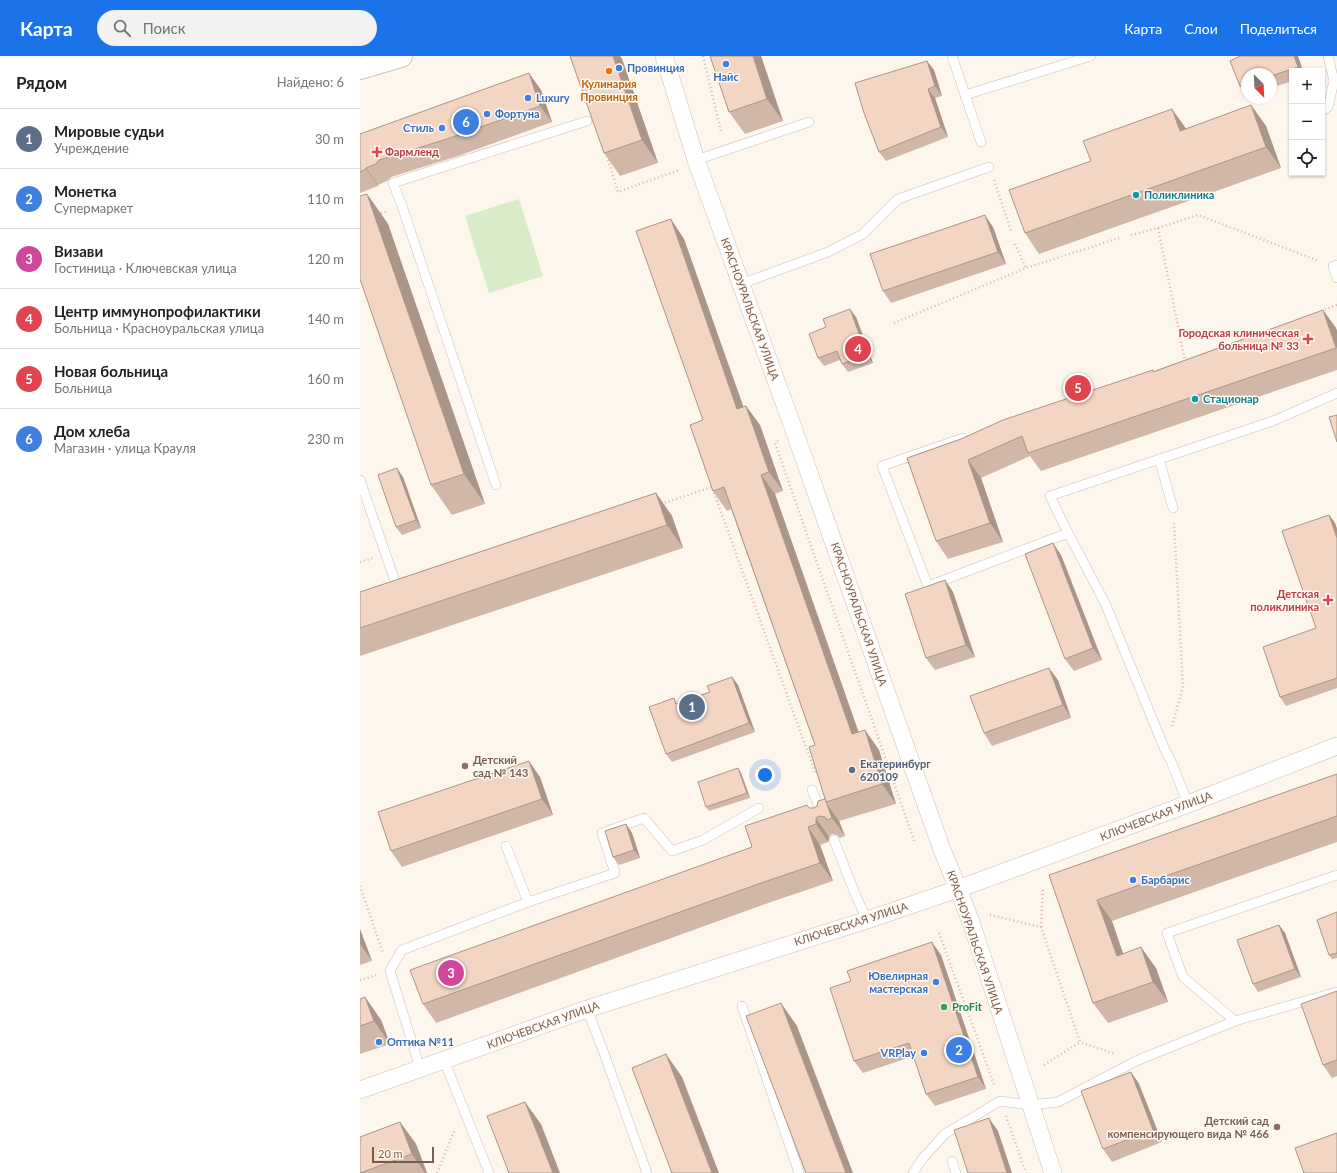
<!DOCTYPE html>
<html lang="ru">
<head>
<meta charset="utf-8">
<style>
  :root { --surface:#fff; --page:#f2f2f2; --text:#202124; --muted:#757577; --line:#e0e0e0; --accent:#1a73e8 }
  body { margin:0; font-family:Lato,sans-serif; background:var(--page); color:var(--text) }
  .controls { position:absolute; right:12px; top:12px; display:grid; overflow:hidden; border-radius:0px; box-shadow:0 1px 3px #0004 }
  .controls button { width:36px; height:36px; display:grid; place-items:center; padding:0; border:0; border-bottom:1px solid var(--line); background:var(--surface); color:var(--text); font:20px sans-serif }
  .compass { position:absolute; left:881px; top:12px; width:36px; height:36px; border-radius:50%; background:var(--surface); box-shadow:0 1px 3px #0004; rotate:156deg }
  .scale { position:absolute; left:12px; bottom:10px; width:62px; box-sizing:border-box; padding-left:4px; border:2px solid #7a5c4d; border-top:0; font-size:11px; line-height:14px; white-space:nowrap; color:#7a5c4d; -webkit-text-stroke:3px #fffaf3; paint-order:stroke }
  .you { position:absolute; left:405px; top:719px; width:14px; height:14px; margin:-10px; border:3px solid #fff; border-radius:50%; background:#1a73e8; box-shadow:0 0 0 6px #1a73e833 }
  .badge { display:grid; place-items:center; width:26px; height:26px; border-radius:50%; background:var(--accent); color:#fff; font-size:13px; font-weight:700 }
  .pin { position:absolute; translate:-50% -50%; border:2px solid #fff; box-shadow:0 1px 4px #0006 }
  .list { margin:0; padding:0; list-style:none }
  h2 { display:flex; justify-content:space-between; align-items:center; height:52px; margin:0; padding:0 16px; font-size:17px }
  h2 small { font-size:13px; font-weight:400; color:var(--muted) }
  .list li { display:grid; grid-template-columns:26px 1fr auto; gap:12px; align-items:center; box-sizing:border-box; height:60px; padding:0 16px; border-top:1px solid var(--line) }
  .list b { display:block; font-size:15px; white-space:nowrap }
  .list p { margin:0; font-size:13px; white-space:nowrap; color:var(--muted) }
  .list em { font-size:13px; font-style:normal; color:var(--muted) }
  .icon { flex:none; width:22px; height:22px; fill:none; stroke:currentColor; stroke-width:2; stroke-linecap:round; stroke-linejoin:round }
  .map { position:relative; flex:none; width:977px; height:1117px; overflow:hidden }
  header { display:flex; align-items:center; gap:24px; box-sizing:border-box; height:56px; padding:0 20px; background:var(--accent); color:#fff }
  header strong { font-size:19px }
  nav { display:flex; gap:22px; margin-inline-start:auto; font-size:14px }
  .search { width:280px; height:36px; background:var(--page); display:flex; align-items:center; gap:10px; box-sizing:border-box; padding:0 14px; border-radius:22px; color:var(--muted); font-size:15px }
  main { display:flex }
  aside { flex:1; background:var(--surface) }
  .map>svg:first-child { display:block }
</style>
</head>
<body>
<header>
<strong>Карта</strong>
<div class="search"><svg class="icon" aria-label="search" viewBox="0 0 24 24"><circle cx="10" cy="10" r="6"/><path d="M15 15l6 6"/></svg>Поиск</div>
<nav><a>Карта</a><a>Слои</a><a>Поделиться</a></nav>
</header>
<main>
<aside>
<h2>Рядом<small>Найдено: 6</small></h2>
<ul class="list">
<li><span class="badge" style="background:#5c6f8a">1</span><div><b>Мировые судьи</b><p>Учреждение</p></div><em>30 m</em></li>
<li><span class="badge" style="background:#3f7fe0">2</span><div><b>Монетка</b><p>Супермаркет</p></div><em>110 m</em></li>
<li><span class="badge" style="background:#d1479c">3</span><div><b>Визави</b><p>Гостиница · Ключевская улица</p></div><em>120 m</em></li>
<li><span class="badge" style="background:#e0444e">4</span><div><b>Центр иммунопрофилактики</b><p>Больница · Красноуральская улица</p></div><em>140 m</em></li>
<li><span class="badge" style="background:#e0444e">5</span><div><b>Новая больница</b><p>Больница</p></div><em>160 m</em></li>
<li><span class="badge" style="background:#3f7fe0">6</span><div><b>Дом хлеба</b><p>Магазин · улица Крауля</p></div><em>230 m</em></li>
</ul>
</aside>
<div class="map">
<svg width="977" height="1117" viewBox="0 0 977 1117">
  <rect width="100%" height="100%" fill="#fdf6ec"/>
  <path fill="#d8ecc9" d="M159,143l24,77 -54,17 -24,-77z"/>
  <g fill="none" stroke-linecap="round" stroke-linejoin="round">
    <g stroke="#d1beb0" stroke-width="10">
      <g id="lane">
        <path d="M592,0l29,86"/>
        <path d="M605,39l126,-39"/>
        <path d="M962,55l6,-4 6,-26 -6,-25"/>
        <path d="M336,104l113,-38"/>
        <path d="M977,209l-4,1 4,12"/>
        <path d="M381,228l87,-32 35,-18 35,-35 91,-32"/>
        <path d="M603,382l-81,28 46,120 140,-53"/>
        <path d="M799,403l14,49"/>
        <path d="M0,424l36,104"/>
        <path d="M136,429l-94,-279 -9,-23 194,-62"/>
        <path d="M452,734l10,24"/>
        <path d="M828,748l-17,-43 -6,-11 -60,-147 -37,-70 -18,-37 223,-75 64,-28"/>
        <path d="M474,784l22,56 11,24"/>
        <path d="M146,790l22,56"/>
        <path d="M382,950l57,167"/>
        <path d="M227,953l18,47 42,117"/>
        <path d="M875,965l-52,-44 -16,-44 170,-58"/>
        <path d="M84,1004l45,113"/>
        <path d="M60,1012l-30,-97 12,-21 126,-48 87,-29 -13,-40 42,-15 28,33 31,-11 56,-32"/>
        <path d="M592,1105l4,12"/>
        <path d="M553,1117l10,-15 22,-24 55,-33 30,4 28,-3 78,-41 99,-40 102,-29"/>
      </g>
    </g>
    <g stroke="#d1beb0" stroke-width="18">
      <g id="street">
        <path d="M304,0l32,104 94,259 151,428 17,42 13,33 82,251"/>
        <path d="M0,1034l227,-81 280,-89 91,-31 230,-85 149,-58"/>
      </g>
    </g>
    <g stroke="#d6c0b0" stroke-width="24">
      <path id="secondary" d="M0,12l41,-12"/>
    </g>
    <g stroke="#d9b8a5" stroke-width="2.5" stroke-dasharray="1 3" stroke-linecap="butt">
      <path d="M343,0l18,76"/>
      <path d="M247,100l11,36 61,-22"/>
      <path d="M634,124l17,51"/>
      <path d="M17,158l11,-3"/>
      <path d="M798,172l27,133"/>
      <path d="M771,179l27,-7 40,-13 121,46"/>
      <path d="M655,188l11,24"/>
      <path d="M961,255l16,-6"/>
      <path d="M534,267l132,-55 93,-30"/>
      <path d="M418,385l-3,2 140,400"/>
      <path d="M301,448l51,-17 104,288"/>
      <path d="M0,506l13,-4"/>
      <path d="M812,670l11,-39 -9,-164"/>
      <path d="M0,830l23,67"/>
      <path d="M630,859l51,12 39,115 35,12"/>
      <path d="M681,871l2,-38"/>
      <path d="M579,877l56,154"/>
      <path d="M0,924l17,-5"/>
      <path d="M684,1009l36,-23"/>
      <path d="M646,1060l20,57"/>
      <path d="M77,1117l18,-44"/>
    </g>
    <use href="#lane" stroke="#fff" stroke-width="9"/>
    <use href="#street" stroke="#fff" stroke-width="17"/>
    <use href="#secondary" stroke="#fff" stroke-width="22"/>
  </g>
  <g fill="#d1b7a8">
    <path d="M350,0h51l22,65 -38,13 -16,-22z"/>
    <path d="M880,0h58l5,15h-11v10l-21,7v-14h-24v22l-7,-10 -10,-25z"/>
    <path d="M262,3l36,104 -38,13 -16,-23z"/>
    <path d="M567,5l7,9 8,26 -7,2 13,39 -62,24 -7,-9z"/>
    <path d="M181,34l11,32 -94,34 -67,21 -4,4 -9,4v1l-18,7v-59z"/>
    <path d="M891,49l15,21 15,42 -242,86 -14,-21 161,-104z"/>
    <path d="M7,138l21,30 97,280 -33,11 -21,-30z"/>
    <path d="M633,171l13,37 -115,39 -8,-12z"/>
    <path d="M324,183l59,168 3,-1 14,19 23,66 -8,3 83,238 7,-2 14,20 17,54 -57,17 6,15 -5,2 -3,-3 -5,-1 -3,3 -1,5 -8,3 13,36 -59,20 -338,122 -13,-19 329,-157 57,-39h5l11,-9 -10,-54 -84,-236 -4,2 -14,-20 -10,-71z"/>
    <path d="M963,254l13,18 1,3v39l-296,101 -11,-15 -49,22 22,64 -55,17 -12,-18 -29,-83 247,-87z"/>
    <path d="M496,261l17,46 -25,9 -6,-8 -2,-4 -16,6 -6,-8z"/>
    <path d="M43,421l18,51 -19,7 -6,-8z"/>
    <path d="M296,437l16,23 11,32 -323,108v-64z"/>
    <path d="M969,459l6,8 2,6v159l-51,18 -6,-9 36,-69z"/>
    <path d="M701,499l41,105 -28,11 -9,-12z"/>
    <path d="M585,524l8,12 22,65 -40,13 -9,-12z"/>
    <path d="M372,621l6,8 17,47 -83,30 -6,-8 12,-51 32,-11z"/>
    <path d="M698,624l13,38 -79,28 -8,-13z"/>
    <path d="M381,717l9,25 -41,13 -3,-4z"/>
    <path d="M977,718v68l-225,79 11,33 33,14 12,34 -60,21 -15,-20 -44,-128z"/>
    <path d="M180,721l13,38 -151,52 -11,-16z"/>
    <path d="M266,768l6,9 8,25 -21,7 -6,-8z"/>
    <path d="M977,856v46l-5,1 -3,-4z"/>
    <path d="M919,869l6,8 16,44 -43,15 -5,-8z"/>
    <path d="M0,873l12,32 -12,4z"/>
    <path d="M581,899l45,134 -51,17 -9,-12 -12,-38 -51,17 -9,-12z"/>
    <path d="M977,935v85l-5,2 -9,-13z"/>
    <path d="M5,941l16,23 9,24 -30,10v-55z"/>
    <path d="M771,1016l8,12 23,58 -50,20 -9,-13z"/>
    <path d="M40,1066l16,22 11,29h-67z"/>
  </g>
  <g fill="#aa9588">
    <path d="M253,0h7l2,3 36,104 -16,-23z"/>
    <path d="M393,0h8l22,65 -16,-22z"/>
    <path d="M934,0h4l5,15h-2l-3,-4z"/>
    <path d="M567,5l7,9 8,26 -7,-10z"/>
    <path d="M169,17l12,17 11,32 -12,-16z"/>
    <path d="M568,33l7,9 13,39 -7,-10z"/>
    <path d="M891,49l15,21 15,42 -15,-21z"/>
    <path d="M812,53l15,21 -7,1z"/>
    <path d="M6,112l12,17v1l-12,-17z"/>
    <path d="M7,138l21,30 97,280 -21,-30z"/>
    <path d="M625,159l8,12 13,37 -8,-12z"/>
    <path d="M311,163l13,20 67,189 -14,-19z"/>
    <path d="M490,253l6,8 17,46 -6,-8z"/>
    <path d="M963,254l13,18 1,3v18z"/>
    <path d="M386,350l14,19 23,66 -14,-19z"/>
    <path d="M608,404l13,18 22,64 -13,-19z"/>
    <path d="M37,412l6,9 18,51 -5,-8z"/>
    <path d="M401,419l14,19 91,259 -14,-19z"/>
    <path d="M296,437l16,23 11,32 -16,-23z"/>
    <path d="M969,459l6,8 2,6v9z"/>
    <path d="M693,487l8,12 41,105 -9,-12z"/>
    <path d="M585,524l8,12 22,65 -9,-12z"/>
    <path d="M689,612l9,12 13,38 -8,-13z"/>
    <path d="M372,621l6,8 17,47 -6,-9z"/>
    <path d="M505,674l14,20 17,54 -14,-20z"/>
    <path d="M169,705l11,16 13,38 -11,-16z"/>
    <path d="M378,712l3,5 9,25 -3,-5z"/>
    <path d="M466,747l13,18 6,15 -13,-18z"/>
    <path d="M456,762l13,19 -1,5 -12,-18z"/>
    <path d="M266,768l6,9 8,25 -6,-8z"/>
    <path d="M448,771l12,18 13,36 -13,-18z"/>
    <path d="M737,844l15,21 19,56 -14,-21z"/>
    <path d="M919,869l6,8 16,44 -6,-8z"/>
    <path d="M0,873l12,32 -12,-17z"/>
    <path d="M572,886l9,13 45,134 -8,-12z"/>
    <path d="M781,891l15,21 12,34 -15,-20z"/>
    <path d="M5,941l16,23 9,24 -16,-23z"/>
    <path d="M421,947l16,23 56,147h-7z"/>
    <path d="M306,998l16,23 37,96h-7z"/>
    <path d="M771,1016l8,12 23,58 -9,-12z"/>
    <path d="M165,1046l16,22 19,49h-7z"/>
    <path d="M629,1062l9,13 14,42h-5z"/>
    <path d="M40,1066l16,22 11,29h-2l-13,-19z"/>
  </g>
  <g fill="#f3d5c3" stroke="#aa9588">
    <path d="M210,0h43l29,84 -38,13z"/>
    <path d="M350,0h43l14,43 -38,13z"/>
    <path d="M880,0h54l4,11 -27,9v-2h-24v9l-7,3 -10,-25z"/>
    <path d="M567,5l8,25 -7,3 13,38 -62,25 -15,-39 -9,-30z"/>
    <path d="M169,17l11,33 -93,33 -68,21 -3,4 -10,4v1l-6,3v-38z"/>
    <path d="M891,49l15,42 -241,86 -16,-43 82,-29 -8,-20 89,-32 8,22z"/>
    <path d="M7,138l97,280 -33,11 -71,-206v-83z"/>
    <path d="M625,159l13,37 -115,39 -13,-37z"/>
    <path d="M311,163l66,190 9,-3 23,66 -8,3 91,259 13,-4 17,54 -56,18 -17,-55 6,-2 -91,-258 -11,4 -23,-66 13,-5 -67,-189z"/>
    <path d="M490,253l17,46 -25,9 -5,-13 -19,7 -9,-24 17,-7 -3,-8z"/>
    <path d="M963,254l13,38 -308,105 -6,-17 -54,24 22,63 -54,18 -29,-83 54,-19 42,-19 150,-50v2z"/>
    <path d="M977,359v27l-8,-25z"/>
    <path d="M37,412l19,52 -20,7 -18,-52z"/>
    <path d="M296,437l11,32 -307,103v-36z"/>
    <path d="M969,459l8,23v140l-57,19 -17,-50 53,-19 -34,-97z"/>
    <path d="M693,487l40,105 -28,11 -40,-105z"/>
    <path d="M585,524l21,65 -40,13 -21,-64z"/>
    <path d="M689,612l14,37 -79,28 -14,-37z"/>
    <path d="M372,621l17,46 -83,31 -17,-47 25,-9 2,6 34,-12 -3,-6z"/>
    <path d="M169,705l13,38 -151,52 -13,-39z"/>
    <path d="M378,712l9,25 -41,14 -8,-25z"/>
    <path d="M977,718v42l-240,84 20,56 24,-9 12,35 -60,21 -44,-128z"/>
    <path d="M465,743l7,19 -5,2 -2,-3 -6,-1 -3,2v6l-8,3 12,36 -59,20 -338,121 -13,-34 342,-123 -7,-21 62,-21 2,3h5l3,-2 1,-5z"/>
    <path d="M266,768l8,26 -21,7 -8,-26z"/>
    <path d="M977,856v41l-8,2 -12,-35z"/>
    <path d="M919,869l16,44 -42,15 -16,-44z"/>
    <path d="M572,886l46,135 -52,17 -17,-51 -55,18 -24,-73 21,-7 -4,-10z"/>
    <path d="M977,935v69l-14,5 -22,-61z"/>
    <path d="M5,941l9,24 -14,5v-27z"/>
    <path d="M421,947l65,170h-40l-60,-157z"/>
    <path d="M306,998l46,119h-40l-40,-105z"/>
    <path d="M771,1016l22,58 -50,19 -22,-58z"/>
    <path d="M165,1046l28,71h-44l-22,-57z"/>
    <path d="M629,1062l18,55h-39l-14,-43z"/>
    <path d="M40,1066l12,32 -52,19v-36z"/>
    <path d="M977,1077v40h-33l-9,-25z"/>
  </g>
  <g fill="#3f7fe0" stroke="#fffaf3" stroke-width="1.5">
    <circle cx="366" cy="8" r="4"/>
    <circle cx="259" cy="12" r="4"/>
    <circle cx="168" cy="42" r="4"/>
    <circle cx="127" cy="58" r="4"/>
    <circle cx="82" cy="72" r="4"/>
    <circle cx="773" cy="824" r="4"/>
    <circle cx="576" cy="926" r="4"/>
    <circle cx="19" cy="986" r="4"/>
    <circle cx="564" cy="997" r="4"/>
  </g>
  <circle fill="#e8710a" stroke="#fffaf3" stroke-width="1.5" cx="249" cy="15" r="4"/>
  <g fill="#e0444e" stroke="#fffaf3" stroke-width="1.5">
    <path d="M15 90h4v4h4v4h-4v4h-4v-4h-4v-4h4z"/>
    <path d="M946 277h4v4h4v4h-4v4h-4v-4h-4v-4h4z"/>
    <path d="M966 538h4v4h4v4h-4v4h-4v-4h-4v-4h4z"/>
  </g>
  <g fill="#0f9aa8" stroke="#fffaf3" stroke-width="1.5">
    <circle cx="776" cy="139" r="4"/>
    <circle cx="835" cy="343" r="4"/>
  </g>
  <g fill="#8d6e63" stroke="#fffaf3" stroke-width="1.5">
    <circle cx="105" cy="710" r="4"/>
    <circle cx="917" cy="1071" r="4"/>
  </g>
  <circle fill="#5c6f8a" stroke="#fffaf3" stroke-width="1.5" cx="492" cy="714" r="4"/>
  <circle fill="#2e9e5b" stroke="#fffaf3" stroke-width="1.5" cx="584" cy="951" r="4"/>
  <g text-anchor="middle" stroke-width="3" stroke-linejoin="round" paint-order="stroke">
    <g font-size="11" font-weight="bold" fill="#366cbe" stroke="#fffaf3" text-anchor="start">
      <text x="267" y="16">Провинция</text>
      <text x="366" y="25" text-anchor="middle">Найс</text>
      <text x="176" y="46">Luxury</text>
      <text x="135" y="62">Фортуна</text>
      <text x="74" y="76" text-anchor="end">Стиль</text>
      <text x="781" y="828">Барбарис</text>
      <text x="568" y="924" text-anchor="end">Ювелирная<tspan x="568" dy="13">мастерская</tspan></text>
      <text x="27" y="990">Оптика №11</text>
      <text x="556" y="1001" text-anchor="end">VRPlay</text>
    </g>
    <g font-size="11" font-weight="bold" fill="#c56008" stroke="#fffaf3">
      <text x="249" y="32">Кулинария<tspan x="249" dy="13">Провинция</tspan></text>
    </g>
    <g font-size="11" font-weight="bold" fill="#be3a42" stroke="#fffaf3" text-anchor="end">
      <text x="25" y="100" text-anchor="start">Фармленд</text>
      <text x="939" y="281">Городская клиническая<tspan x="939" dy="13">больница № 33</tspan></text>
      <text x="959" y="542">Детская<tspan x="959" dy="13">поликлиника</tspan></text>
    </g>
    <g font-size="11" font-weight="bold" fill="#0d838f" stroke="#fffaf3" text-anchor="start">
      <text x="784" y="143">Поликлиника</text>
      <text x="843" y="347">Стационар</text>
    </g>
    <g font-size="11" fill="#7a5c4d" stroke="#fffaf3">
      <text transform="translate(390 253) rotate(70)" y="4">КРАСНОУРАЛЬСКАЯ УЛИЦА</text>
      <text transform="translate(499 558) rotate(71)" y="4">КРАСНОУРАЛЬСКАЯ УЛИЦА</text>
      <text transform="translate(796 760) rotate(-21)" y="4">КЛЮЧЕВСКАЯ УЛИЦА</text>
      <text transform="translate(491 868) rotate(-18)" y="4">КЛЮЧЕВСКАЯ УЛИЦА</text>
      <text transform="translate(615 886) rotate(71)" y="4">КРАСНОУРАЛЬСКАЯ УЛИЦА</text>
      <text transform="translate(183 969) rotate(-20)" y="4">КЛЮЧЕВСКАЯ УЛИЦА</text>
    </g>
    <g font-size="11" font-weight="bold" fill="#785e54" stroke="#fffaf3" text-anchor="start">
      <text x="113" y="708">Детский<tspan x="113" dy="13">сад № 143</tspan></text>
      <text x="909" y="1069" text-anchor="end">Детский сад<tspan x="909" dy="13">компенсирующего вида № 466</tspan></text>
    </g>
    <g font-size="11" font-weight="bold" fill="#4e5e75" stroke="#fffaf3" text-anchor="start">
      <text x="500" y="712">Екатеринбург<tspan x="500" dy="13">620109</tspan></text>
    </g>
    <g font-size="11" font-weight="bold" fill="#27864d" stroke="#fffaf3" text-anchor="start">
      <text x="592" y="955">ProFit</text>
    </g>
  </g>
</svg>
<div class="controls">
<button>+</button>
<button>−</button>
<button><svg class="icon" aria-label="locate" viewBox="0 0 24 24"><circle cx="12" cy="12" r="6"/><path d="M12 2v4M12 18v4M2 12h4M18 12h4"/></svg></button>
</div>
<svg class="compass" viewBox="-18 -18 36 36"><path d="M0-13l5 13h-10z" fill="#e53935"/><path d="M0 13l5-13h-10z" fill="#757577"/></svg>
<div class="scale">20 m</div>
<div class="you"></div>
<div class="pin badge" style="left:332px;top:651px;background:#5c6f8a">1</div>
<div class="pin badge" style="left:599px;top:994px;background:#3f7fe0">2</div>
<div class="pin badge" style="left:91px;top:917px;background:#d1479c">3</div>
<div class="pin badge" style="left:498px;top:293px;background:#e0444e">4</div>
<div class="pin badge" style="left:718px;top:332px;background:#e0444e">5</div>
<div class="pin badge" style="left:106px;top:66px;background:#3f7fe0">6</div>
</div>
</main>
</body>
</html>
